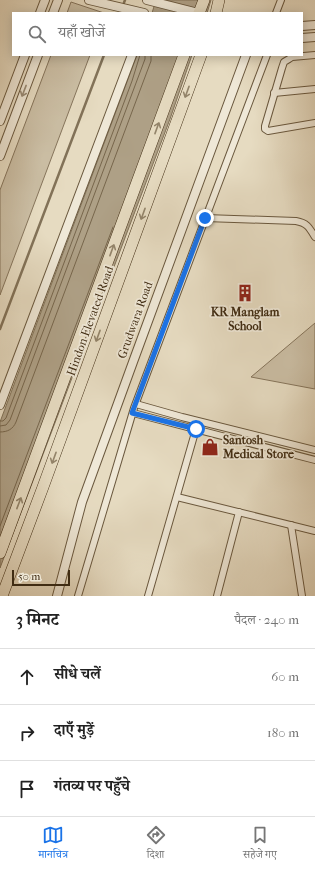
<!DOCTYPE html>
<html lang="hi">
<head>
<meta charset="utf-8">
<style>
  :root { --surface:#fff; --page:#f2f2f2; --text:#222; --muted:#767676; --line:#e0e0e0; --accent:#1a73e8 }
  body { margin:0; font-family:"IM FELL French Canon","Noto Serif Devanagari",serif; background:var(--page); color:var(--text) }
  .scale { position:absolute; left:12px; bottom:10px; width:58px; box-sizing:border-box; padding-left:4px; border:2px solid #402c13; border-top:0; font-size:11px; line-height:14px; white-space:nowrap; color:#402c13; -webkit-text-stroke:3px #efe8d7; paint-order:stroke }
  .stop { position:absolute; width:12px; height:12px; margin:-9px; border:3px solid #1a73e8; border-radius:50%; background:#fff }
  .stop.end { background:#1a73e8; border-color:#fff; box-shadow:0 1px 4px #0008 }
  .list { margin:0; padding:0; list-style:none }
  h2 { display:flex; justify-content:space-between; align-items:center; height:52px; margin:0; padding:0 16px; font-size:17px }
  h2 small { font-size:13px; font-weight:400; color:var(--muted) }
  .list li { display:grid; grid-template-columns:26px 1fr auto; gap:12px; align-items:center; box-sizing:border-box; height:56px; padding:0 16px; border-top:1px solid var(--line) }
  .list b { display:block; font-size:15px; white-space:nowrap }
  .list em { font-size:13px; font-style:normal; color:var(--muted) }
  .icon { flex:none; width:22px; height:22px; fill:none; stroke:currentColor; stroke-width:2; stroke-linecap:round; stroke-linejoin:round }
  .map { position:relative; flex:none; width:315px; height:596px; overflow:hidden }
  .search { position:absolute; background:var(--surface); box-shadow:0 2px 10px #0003; left:12px; right:12px; top:12px; height:44px; display:flex; align-items:center; gap:10px; box-sizing:border-box; padding:0 14px; border-radius:0px; color:var(--muted); font-size:15px }
  .sheet { height:220px; background:var(--surface) }
  nav { display:flex; justify-content:space-around; align-items:center; box-sizing:border-box; height:56px; border-top:1px solid var(--line); background:var(--surface); font-size:11px; color:var(--muted) }
  nav a { display:grid; justify-items:center; gap:2px }
  nav .on { color:var(--accent) }
  .map>svg:first-child { display:block }
</style>
</head>
<body>
<div class="map">
<svg width="315" height="596" viewBox="0 0 315 596">
  <rect width="100%" height="100%" fill="#e6dbc1"/>
  <filter id="stains"><feTurbulence type="fractalNoise" baseFrequency=".005" numOctaves="4"/><feColorMatrix values="0 0 0 0 .2 0 0 0 0 .09 0 0 0 0 .02 0 0 0 .5 -.17"/></filter>
  <radialGradient id="worn" r=".72"><stop offset=".6" stop-color="#630" stop-opacity="0"/><stop offset="1" stop-color="#630" stop-opacity=".3"/></radialGradient>
  <g fill="#cabda3" stroke="#85745b">
    <path d="M71,2l33,11h-37z"/>
    <path d="M51,55h39l-90,240v-105z"/>
    <path d="M315,323v66l-64,-12z"/>
  </g>
  <g fill="#aea086" stroke="#827258">
    <path d="M156,0h55l-4,13h-55z"/>
    <path d="M137,55h55l-22,64 -170,449v-146z"/>
  </g>
  <g fill="none" stroke-linecap="round" stroke-linejoin="round">
    <g stroke="#77664c" stroke-width="1">
      <path d="M0,421h3l3,-3 126,-337 8,-26"/>
      <path d="M0,426l6,-1 4,-5 126,-337 9,-24v-4"/>
      <path d="M0,432c8,0 13,-3 16,-10l126,-337 9,-24v-6"/>
      <path d="M0,526l113,-299"/>
    </g>
    <g stroke="#827258" stroke-width="2.5">
      <path d="M120,13l5,-13"/>
      <path d="M0,329l104,-274"/>
    </g>
    <g stroke="#6a583e" stroke-width="8">
      <g id="minor">
        <path d="M276,13l5,-13"/>
        <path d="M315,55l-23,2 -3,2 -5,3 -2,6 -17,58v3l3,2 47,-8"/>
        <path d="M274,93l41,-4"/>
        <path d="M205,218l91,3c11,2 13,6 19,16"/>
        <path d="M136,404l46,13 133,33"/>
        <path d="M133,413l182,47"/>
        <path d="M177,497l138,34"/>
        <path d="M291,525l11,71"/>
        <path d="M78,596l56,-188 133,-353"/>
        <path d="M148,596l48,-167"/>
        <path d="M217,596l22,-84"/>
      </g>
    </g>
    <g stroke="#6a583e" stroke-width="10">
      <g id="tertiary">
        <path d="M89,0l55,13"/>
        <path d="M147,0l51,13"/>
        <path d="M40,13l5,-13"/>
        <path d="M53,13l5,-13"/>
        <path d="M302,26l13,-1"/>
        <path d="M302,38l13,-1"/>
        <path d="M0,121l25,-66"/>
        <path d="M0,156l38,-101"/>
        <path d="M0,405l132,-350"/>
        <path d="M57,596l25,-94 51,-140 113,-307"/>
      </g>
    </g>
    <g stroke="#402c13" stroke-width="12">
      <g id="motorway">
        <path d="M199,13l5,-13"/>
        <path d="M216,13l3,-13"/>
        <path d="M0,553l184,-498"/>
        <path d="M2,596l41,-109 158,-432"/>
      </g>
    </g>
    <use href="#minor" stroke="#efe8d7" stroke-width="6"/>
    <use href="#tertiary" stroke="#efe8d7" stroke-width="8"/>
    <use href="#motorway" stroke="#e6dbc1" stroke-width="11"/>
  </g>
  <defs><path id="oneway-shaft" d="M-6 0H5M1.5-3L5.5 0L1.5 3" fill="none" stroke-width="1.6" stroke-linecap="round" stroke-linejoin="round"/></defs>
  <use stroke="#988a75" href="#oneway-shaft" transform="translate(24 91) rotate(111)"/>
  <g stroke="#93846a">
    <use href="#oneway-shaft" transform="translate(187 92) rotate(110)"/>
    <use href="#oneway-shaft" transform="translate(157 128) rotate(-70)"/>
    <use href="#oneway-shaft" transform="translate(143 214) rotate(110)"/>
    <use href="#oneway-shaft" transform="translate(112 250) rotate(-70)"/>
    <use href="#oneway-shaft" transform="translate(98 336) rotate(110)"/>
    <use href="#oneway-shaft" transform="translate(54 458) rotate(110)"/>
    <use href="#oneway-shaft" transform="translate(19 503) rotate(-69)"/>
  </g>
  <g fill="none" stroke-linecap="round" stroke-linejoin="round">
    <path stroke="#1a73e8" stroke-width="5" d="M196,429l-64,-16 73,-195"/>
  </g>
  <defs>
    <g id="building-bare" transform="scale(1.38)"><path d="M-4-6H4V6H1V3H-1V6H-4ZM-2.5-4.3h1.7v1.8h-1.7ZM.8-4.3h1.7v1.8H.8ZM-2.5-1h1.7V.8h-1.7ZM.8-1h1.7V.8H.8Z" fill="#8f2418" stroke="#efe8d7" stroke-width="2.5" paint-order="stroke"/></g>
    <g id="shop-bare" transform="scale(1.38)"><path d="M-5-2.5h2.3a2.7 3.5 0 0 1 5.4 0H5L5.5 6h-11ZM-1.5-2.5h3a1.5 2.3 0 0 0-3 0Z" fill="#8f2418" stroke="#efe8d7" stroke-width="2.5" paint-order="stroke"/></g>
  </defs>
  <g fill-rule="evenodd">
    <use href="#building-bare" x="245" y="293"/>
    <use href="#shop-bare" x="210" y="447"/>
  </g>
  <g text-anchor="middle" stroke-width="3.5" stroke-linejoin="round" paint-order="stroke">
    <g font-size="12" font-weight="bold" fill="#402c13" stroke="#efe8d7">
      <text x="245" y="316">KR Manglam<tspan x="245" dy="14">School</tspan></text>
      <text x="223" y="444" text-anchor="start">Santosh<tspan x="223" dy="14">Medical Store</tspan></text>
    </g>
    <g font-size="12" fill="#402c13" stroke="#efe8d7">
      <text transform="translate(135 320) rotate(-70)" y="4">Grudwara Road</text>
      <text transform="translate(90 321) rotate(-70)" y="4">Hindon Elevated Road</text>
    </g>
  </g>
  <rect width="100%" height="100%" filter="url(#stains)"/>
  <rect width="100%" height="100%" fill="url(#worn)"/>
</svg>
<div class="scale">50 m</div>
<div class="stop" style="left:196px;top:429px"></div>
<div class="stop end" style="left:205px;top:218px"></div>
<div class="search"><svg class="icon" aria-label="search" viewBox="0 0 24 24"><circle cx="10" cy="10" r="6"/><path d="M15 15l6 6"/></svg>यहाँ खोजें</div>
</div>
<section class="sheet">
<h2>3 मिनट<small>पैदल · 240 m</small></h2>
<ul class="list">
<li><svg class="icon" aria-label="ahead" viewBox="0 0 24 24"><path d="M12 20V5M6 11l6-6 6 6"/></svg><div><b>सीधे चलें</b></div><em>60 m</em></li>
<li><svg class="icon" aria-label="right" viewBox="0 0 24 24"><path d="M7 20v-9h11M14 6l5 5-5 5"/></svg><div><b>दाएँ मुड़ें</b></div><em>180 m</em></li>
<li><svg class="icon" aria-label="arrive" viewBox="0 0 24 24"><path d="M6 21V4h12l-3 4 3 4H6"/></svg><div><b>गंतव्य पर पहुँचे</b></div></li>
</ul>
</section>
<nav>
<a class="on"><svg class="icon" aria-label="map" viewBox="0 0 24 24"><path d="M3 6l6-2 6 2 6-2v14l-6 2-6-2-6 2zM9 4v14M15 6v14"/></svg>मानचित्र</a>
<a><svg class="icon" aria-label="directions" viewBox="0 0 24 24"><path d="M12 3l9 9-9 9-9-9zM9 14v-3h6M13 9l2 2-2 2"/></svg>दिशा</a>
<a><svg class="icon" aria-label="saved" viewBox="0 0 24 24"><path d="M7 4h10v16l-5-4-5 4z"/></svg>सहेजे गए</a>
</nav>
</body>
</html>
